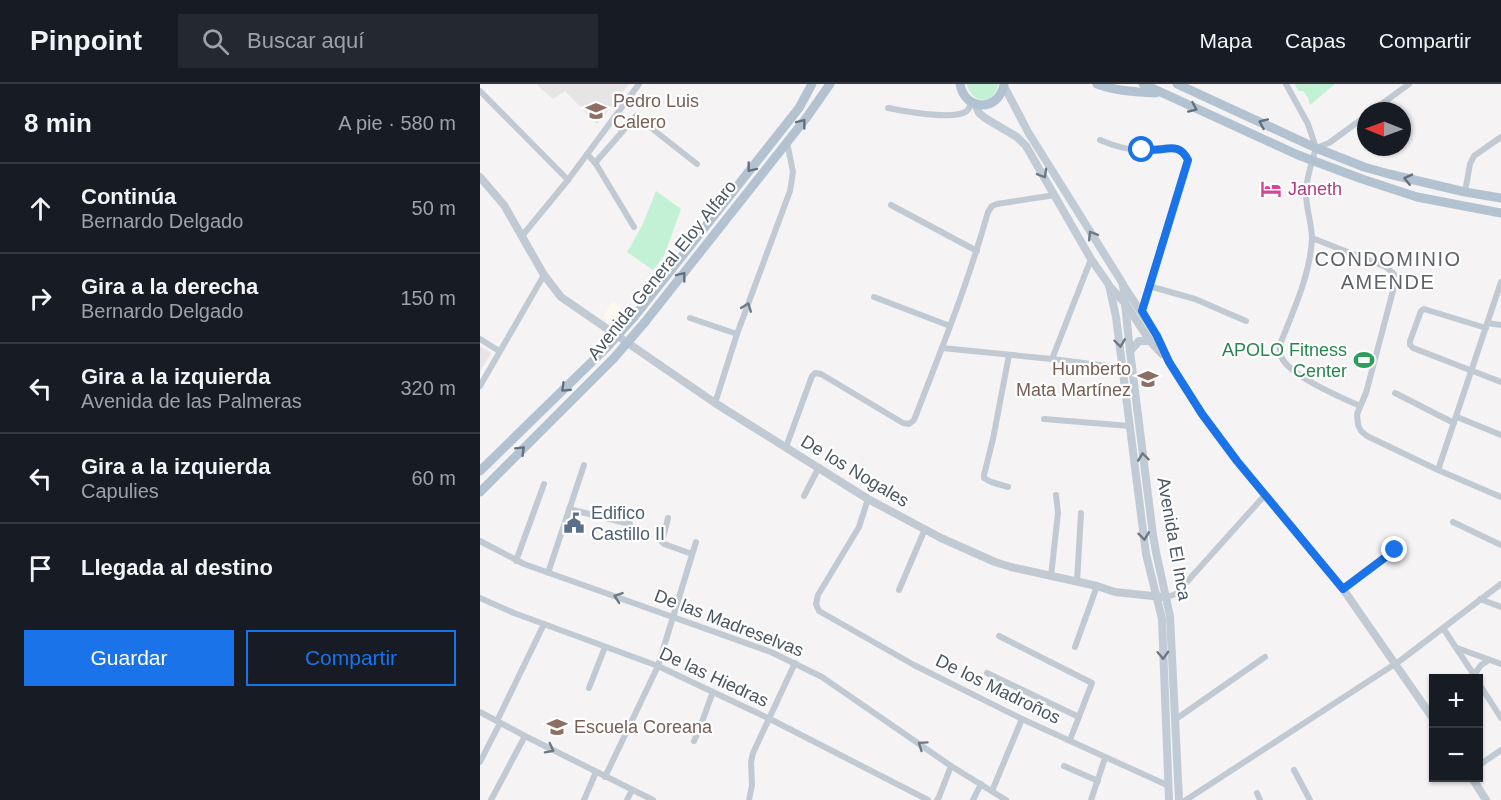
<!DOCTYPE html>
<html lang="es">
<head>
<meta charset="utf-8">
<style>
  :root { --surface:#171b24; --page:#242831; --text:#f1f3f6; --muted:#9ea1a6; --line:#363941; --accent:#1a73e8 }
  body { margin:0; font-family:Arial,sans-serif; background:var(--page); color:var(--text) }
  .controls { position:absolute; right:18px; bottom:18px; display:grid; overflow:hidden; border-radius:0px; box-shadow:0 2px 4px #0004 }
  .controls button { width:54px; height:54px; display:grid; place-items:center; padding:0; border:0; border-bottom:2px solid var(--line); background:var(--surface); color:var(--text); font:30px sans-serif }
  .compass { position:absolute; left:877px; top:18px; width:54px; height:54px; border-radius:50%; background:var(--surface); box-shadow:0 2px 4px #0004; rotate:271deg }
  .stop { position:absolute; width:18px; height:18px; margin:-14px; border:4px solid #1a73e8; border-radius:50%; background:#fff }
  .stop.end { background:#1a73e8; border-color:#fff; box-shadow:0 2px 6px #0008 }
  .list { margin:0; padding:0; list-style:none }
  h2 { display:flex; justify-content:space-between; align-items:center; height:78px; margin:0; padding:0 24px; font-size:26px }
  h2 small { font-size:20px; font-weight:400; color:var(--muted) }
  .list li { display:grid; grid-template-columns:39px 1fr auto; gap:18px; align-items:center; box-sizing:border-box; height:90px; padding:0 24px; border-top:2px solid var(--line) }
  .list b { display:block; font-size:22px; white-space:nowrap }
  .list p { margin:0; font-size:20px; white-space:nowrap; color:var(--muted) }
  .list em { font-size:20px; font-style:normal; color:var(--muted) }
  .actions { display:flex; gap:12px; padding:18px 24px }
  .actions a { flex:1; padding:14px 0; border:2px solid var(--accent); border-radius:0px; text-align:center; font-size:21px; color:var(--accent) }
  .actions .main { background:var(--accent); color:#fff }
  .icon { flex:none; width:33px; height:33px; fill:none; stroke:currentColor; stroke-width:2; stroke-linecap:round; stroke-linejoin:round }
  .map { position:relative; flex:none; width:1021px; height:716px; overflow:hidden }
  header { display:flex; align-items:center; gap:36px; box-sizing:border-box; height:84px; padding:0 30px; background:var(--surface); border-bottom:2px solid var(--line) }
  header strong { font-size:28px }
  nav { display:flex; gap:33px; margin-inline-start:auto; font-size:21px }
  .search { width:420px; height:54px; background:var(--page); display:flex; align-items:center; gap:15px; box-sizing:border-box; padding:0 21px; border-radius:0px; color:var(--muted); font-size:22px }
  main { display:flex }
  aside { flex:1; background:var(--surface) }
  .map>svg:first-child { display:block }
</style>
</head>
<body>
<header>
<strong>Pinpoint</strong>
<div class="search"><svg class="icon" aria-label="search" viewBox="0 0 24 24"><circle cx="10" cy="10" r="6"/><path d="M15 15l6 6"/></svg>Buscar aquí</div>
<nav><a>Mapa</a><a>Capas</a><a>Compartir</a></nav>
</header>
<main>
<aside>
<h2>8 min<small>A pie · 580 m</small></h2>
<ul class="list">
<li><svg class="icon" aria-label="ahead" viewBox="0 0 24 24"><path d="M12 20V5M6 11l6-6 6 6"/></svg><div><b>Continúa</b><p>Bernardo Delgado</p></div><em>50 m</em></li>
<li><svg class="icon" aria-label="right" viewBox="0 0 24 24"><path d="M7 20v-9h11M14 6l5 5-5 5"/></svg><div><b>Gira a la derecha</b><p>Bernardo Delgado</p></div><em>150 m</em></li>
<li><svg class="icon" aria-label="left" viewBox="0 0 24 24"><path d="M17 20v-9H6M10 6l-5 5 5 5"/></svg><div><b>Gira a la izquierda</b><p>Avenida de las Palmeras</p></div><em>320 m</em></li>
<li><svg class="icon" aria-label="left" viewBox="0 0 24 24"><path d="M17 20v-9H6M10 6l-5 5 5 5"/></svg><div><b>Gira a la izquierda</b><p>Capulies</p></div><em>60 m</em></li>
<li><svg class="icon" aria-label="arrive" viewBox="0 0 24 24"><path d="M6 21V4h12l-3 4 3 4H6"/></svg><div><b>Llegada al destino</b></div></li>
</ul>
<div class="actions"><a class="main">Guardar</a><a>Compartir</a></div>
</aside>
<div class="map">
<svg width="1021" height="716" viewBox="0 0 1021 716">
  <rect width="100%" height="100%" fill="#f5f3f3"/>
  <path fill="#fdf9ef" d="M133,217l11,10 -12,14 -9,-8z"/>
  <g fill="#e6e4e5">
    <path d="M56,0h93l-32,40 -32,-33 -12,8z"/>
    <path d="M0,262l11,7 -11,18z"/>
  </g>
  <g fill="#c3f1d5">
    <path d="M487,0h31c-3,21 -27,21 -31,0z"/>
    <path d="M815,0h40l-25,21 -2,-7 -5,-7h-5z"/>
    <path d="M176,107l25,18 -17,47 -11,14 -26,-18 15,-26z"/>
  </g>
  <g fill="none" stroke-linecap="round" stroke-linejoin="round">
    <g stroke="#c1cad2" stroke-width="6">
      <path d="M806,0l22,40 8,24"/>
      <path d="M0,7l88,89"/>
      <path d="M408,24c17,3 65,13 79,3 3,-3 3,-4 4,-9"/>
      <path d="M892,27l37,-27"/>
      <path d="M620,56c14,6 27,10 41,10 11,0 29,-4 38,-1 5,2 7,6 9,11l-47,151"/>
      <path d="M836,64c-4,14 -10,30 -10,45 0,16 6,31 6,46 -2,36 -18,70 -31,103 -2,6 -2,12 2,18 11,17 57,37 77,46"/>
      <path d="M836,64l13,-5 37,-27"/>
      <path d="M107,70l9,10 38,63"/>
      <path d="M115,79l41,-47 61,48"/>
      <path d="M985,108l5,-28 4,-8 27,-19"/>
      <path d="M411,121l86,46"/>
      <path d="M42,152l46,-56 71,-96"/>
      <path d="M832,154l74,29 8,7v13l-28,106 -9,21 1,11 3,6 6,5 71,34 63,27"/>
      <path d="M669,202l46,13 51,22"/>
      <path d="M394,213l76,29"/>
      <path d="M210,234l47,16"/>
      <path d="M1007,239l14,2"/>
      <path d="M1006,244l-62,-19 -3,2 -11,30v4l3,3 88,34"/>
      <path d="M0,255l19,12"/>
      <path d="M462,264l110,11 71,9"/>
      <path d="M572,275l39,-100"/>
      <path d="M0,302l64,-111"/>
      <path d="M915,309l59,30"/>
      <path d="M235,319l22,-69 53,-143 3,-19 -6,-30"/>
      <path d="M977,333l44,18"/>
      <path d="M564,335l86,7"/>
      <path d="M306,363l26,-71 3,-3 6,1 82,49 6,1 5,-4c27,-69 54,-137 74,-208l4,-6 5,-2 58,-9"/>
      <path d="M958,386l63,-188"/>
      <path d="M528,403l-17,-5 -7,-4v-3l9,-36 16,-84"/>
      <path d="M324,412l15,-29"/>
      <path d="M388,415l-9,28 -41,68 -2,9 3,7 95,54 108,54 147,67"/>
      <path d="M89,425l61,15"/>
      <path d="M188,434l-6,24 2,2 28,10"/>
      <path d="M973,438l48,23"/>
      <path d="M0,457l44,23 247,88 51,25 129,89 55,34"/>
      <path d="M36,477l28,-77"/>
      <path d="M68,489l36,-108"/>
      <path d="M571,492l7,-63 -2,-18"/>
      <path d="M597,498l4,-69"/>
      <path d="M863,505l52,-39"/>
      <path d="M419,506l26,-61"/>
      <path d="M687,513l9,-3 89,-99"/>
      <path d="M0,514l34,15 144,53 112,53 158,81"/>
      <path d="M1000,515l21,8"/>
      <path d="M963,544l33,50"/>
      <path d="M519,552l93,47 -22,57"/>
      <path d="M595,563l22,-61"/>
      <path d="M977,564l44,16"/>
      <path d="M507,589l92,44"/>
      <path d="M994,591l7,-10 8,-5"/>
      <path d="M998,598l23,36"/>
      <path d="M109,604l16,-41"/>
      <path d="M0,628l45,24 128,64"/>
      <path d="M696,635l89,-62"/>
      <path d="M17,637l47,-97"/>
      <path d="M214,657c8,-16 12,-32 19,-49"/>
      <path d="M0,678l20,-39"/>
      <path d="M584,682l34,15"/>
      <path d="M998,682l23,-16"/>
      <path d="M814,686l16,30"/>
      <path d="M125,693l53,-111 38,-124"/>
      <path d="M512,707l30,-72"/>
      <path d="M777,709l3,7"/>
      <path d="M11,716l34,-64"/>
      <path d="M104,716l12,-28"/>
      <path d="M147,716l5,-10"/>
      <path d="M269,716l3,-15 -1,-23 2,-9 42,-90"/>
      <path d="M457,716l2,-3 12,-31"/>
      <path d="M493,716l8,-16"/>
      <path d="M611,716l14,-42"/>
      <path d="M706,716l215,-140 100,-76"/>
    </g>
    <g stroke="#c1cad2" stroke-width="8">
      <path d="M0,93l24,28 40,70 17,22 154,106 153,96 73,39 54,24 16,5 86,19 18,6 47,5"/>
      <path d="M643,201l34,51 12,26 33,52 35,47 106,128 91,131"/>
      <path d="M629,202l16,17 25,38 12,13"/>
      <path d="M992,694l14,22"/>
    </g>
    <g stroke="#c1cbd6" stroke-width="8">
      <path d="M524,2l24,46 95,152 7,67 23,184 3,17 14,64 9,184"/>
      <path d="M495,20l4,9 6,5 32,19 9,9 65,113 18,26 7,32 30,237 16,65 7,181"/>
      <path d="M650,267l9,-10h11"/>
    </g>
    <g stroke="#b3c2d1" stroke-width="9">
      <path d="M480,0c5,28 39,28 44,0"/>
      <path d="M617,0c19,7 39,8 59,9"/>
      <path d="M663,0l155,71 64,24 55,18 84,16"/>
      <path d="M697,0l139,64 48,19 25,7 76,18 36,6"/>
      <path d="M154,233l165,-209 13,-24"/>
      <path d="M165,238l162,-205 23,-33"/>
      <path d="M0,387l127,-124"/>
      <path d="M0,408l134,-134"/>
    </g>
    <g stroke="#b3c2d1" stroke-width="9">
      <path d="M127,263l27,-30"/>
      <path d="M134,274l31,-36"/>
    </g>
  </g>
  <defs><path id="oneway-chevron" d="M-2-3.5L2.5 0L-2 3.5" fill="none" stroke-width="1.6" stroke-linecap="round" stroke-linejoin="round" transform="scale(1.5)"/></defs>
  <g stroke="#64717d">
    <use href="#oneway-chevron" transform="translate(713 24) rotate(24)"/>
    <use href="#oneway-chevron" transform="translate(322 39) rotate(-52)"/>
    <use href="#oneway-chevron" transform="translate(783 39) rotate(-156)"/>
    <use href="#oneway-chevron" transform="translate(271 84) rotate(128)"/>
    <use href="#oneway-chevron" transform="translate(928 95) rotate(-167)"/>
    <use href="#oneway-chevron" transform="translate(202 192) rotate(-52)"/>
    <use href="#oneway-chevron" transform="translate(85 304) rotate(136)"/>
    <use href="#oneway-chevron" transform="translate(41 366) rotate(-45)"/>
  </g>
  <g stroke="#6e7984">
    <use href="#oneway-chevron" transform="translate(563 90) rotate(60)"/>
    <use href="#oneway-chevron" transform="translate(612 151) rotate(-122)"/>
    <use href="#oneway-chevron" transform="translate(640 259) rotate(83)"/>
    <use href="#oneway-chevron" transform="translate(663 373) rotate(-97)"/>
    <use href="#oneway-chevron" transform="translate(664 452) rotate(83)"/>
    <use href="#oneway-chevron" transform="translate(683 571) rotate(88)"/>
  </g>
  <g stroke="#6e7983">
    <use href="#oneway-chevron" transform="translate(267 223) rotate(-69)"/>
    <use href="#oneway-chevron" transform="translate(138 513) rotate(-161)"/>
    <use href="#oneway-chevron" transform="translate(442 661) rotate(-145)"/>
    <use href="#oneway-chevron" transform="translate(70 665) rotate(27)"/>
  </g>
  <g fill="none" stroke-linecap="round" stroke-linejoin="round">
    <path stroke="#1a73e8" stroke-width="8" d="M662,66c7,0 14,0 21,-1 12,-2 19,-1 25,11l-46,151 15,25 12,26 33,52 35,47 106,128 52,-39"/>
  </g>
  <defs>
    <g id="school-bare" transform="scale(1.62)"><path d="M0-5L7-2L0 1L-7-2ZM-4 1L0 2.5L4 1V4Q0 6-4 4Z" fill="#8d6e63" stroke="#fff" stroke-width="2.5" paint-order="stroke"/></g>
    <g id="hotel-bare" transform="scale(1.62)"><path d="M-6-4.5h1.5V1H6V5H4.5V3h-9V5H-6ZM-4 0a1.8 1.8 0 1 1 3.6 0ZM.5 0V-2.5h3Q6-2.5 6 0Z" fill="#d1479c" stroke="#fff" stroke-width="2.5" paint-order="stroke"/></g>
    <g id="stadium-bare" transform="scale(1.62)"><path d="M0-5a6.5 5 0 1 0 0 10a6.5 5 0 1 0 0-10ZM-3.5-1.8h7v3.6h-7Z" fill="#2e9e5b" stroke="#fff" stroke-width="2.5" paint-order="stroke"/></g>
    <g id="civic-bare" transform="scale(1.62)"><path d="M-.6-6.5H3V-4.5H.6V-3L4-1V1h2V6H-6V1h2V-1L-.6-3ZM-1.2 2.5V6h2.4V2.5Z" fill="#5c6f8a" stroke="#fff" stroke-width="2.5" paint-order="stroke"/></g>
  </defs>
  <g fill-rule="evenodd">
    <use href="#school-bare" x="116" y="27"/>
    <use href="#hotel-bare" x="791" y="105"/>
    <use href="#stadium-bare" x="884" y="276"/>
    <use href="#school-bare" x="668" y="295"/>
    <use href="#civic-bare" x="94" y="439"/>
    <use href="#school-bare" x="77" y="643"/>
  </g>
  <g text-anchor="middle" stroke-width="4.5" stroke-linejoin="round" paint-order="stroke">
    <g font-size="18" fill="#785e54" stroke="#fff" text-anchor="start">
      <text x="133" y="23">Pedro Luis<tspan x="133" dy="21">Calero</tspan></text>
      <text x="651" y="291" text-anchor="end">Humberto<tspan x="651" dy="21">Mata Martínez</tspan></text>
      <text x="94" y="649">Escuela Coreana</text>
    </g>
    <g font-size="18" fill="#b23c85" stroke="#fff" text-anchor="start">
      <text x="808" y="111">Janeth</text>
    </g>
    <g font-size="18" fill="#4a5661" stroke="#fff">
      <text transform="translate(182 186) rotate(-51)" y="6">Avenida General Eloy Alfaro</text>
      <text transform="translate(375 387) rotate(31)" y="6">De los Nogales</text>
      <text transform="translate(694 455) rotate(80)" y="6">Avenida El Inca</text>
      <text transform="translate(249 539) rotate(21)" y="6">De las Madreselvas</text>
      <text transform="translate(234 593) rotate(25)" y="6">De las Hiedras</text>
      <text transform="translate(518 605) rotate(26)" y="6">De los Madroños</text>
    </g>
    <g font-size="18" fill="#27864d" stroke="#fff" text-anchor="end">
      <text x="867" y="272">APOLO Fitness<tspan x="867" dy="21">Center</tspan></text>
    </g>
    <g font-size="18" fill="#4e5e75" stroke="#fff" text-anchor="start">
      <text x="111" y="435">Edifico<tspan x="111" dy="21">Castillo II</tspan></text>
    </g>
    <g font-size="20" letter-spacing="1.5" fill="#5f6368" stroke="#fff">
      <text x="908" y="182">CONDOMINIO<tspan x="908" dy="23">AMENDE</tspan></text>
    </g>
  </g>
</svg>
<div class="controls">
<button>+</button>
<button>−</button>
</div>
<svg class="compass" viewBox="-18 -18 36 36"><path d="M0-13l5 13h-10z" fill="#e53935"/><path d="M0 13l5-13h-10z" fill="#9ea1a6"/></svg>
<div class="stop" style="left:662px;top:66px"></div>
<div class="stop end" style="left:915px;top:466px"></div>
</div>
</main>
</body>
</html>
